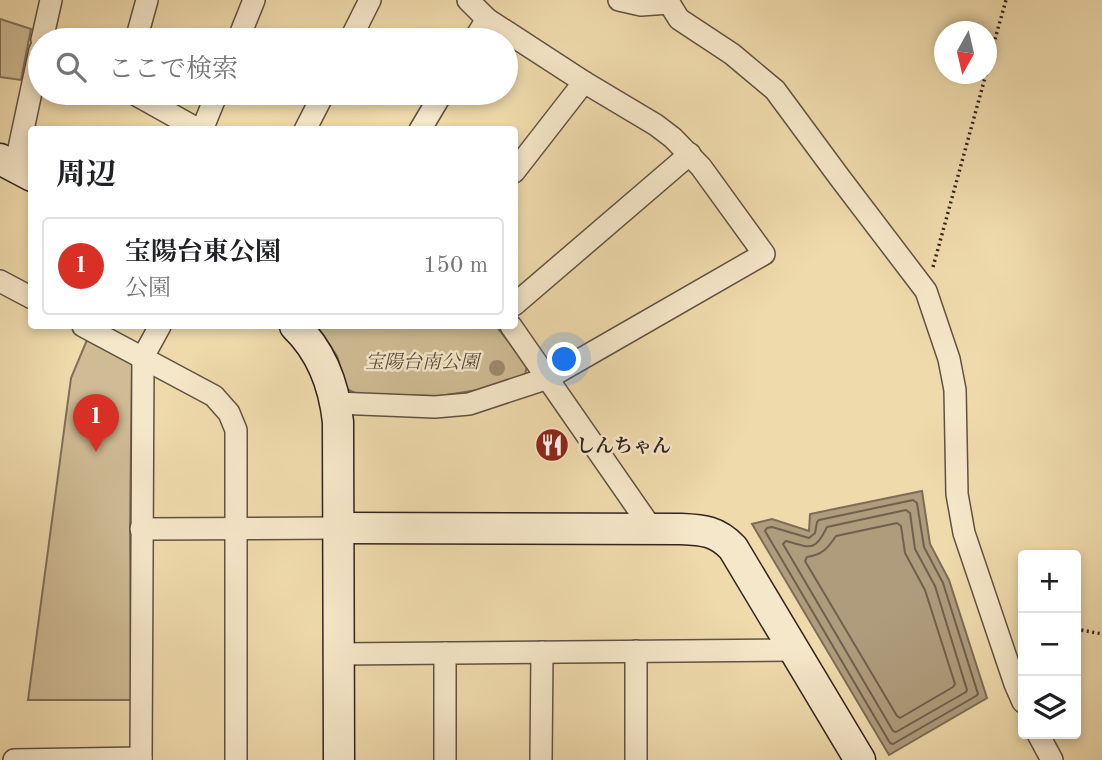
<!DOCTYPE html>
<html lang="ja">
<head>
<meta charset="utf-8">
<style>
  :root { --surface:#fff; --page:#f6f6f6; --text:#202124; --muted:#757577; --line:#e0e0e0; --accent:#d93025 }
  body { margin:0; font-family:"Old Standard TT","Noto Serif JP",serif; background:var(--page); color:var(--text) }
  .controls { position:absolute; right:21px; bottom:21px; display:grid; overflow:hidden; border-radius:7px; box-shadow:0 4px 10px #0003 }
  .controls button { width:63px; height:63px; display:grid; place-items:center; padding:0; border:0; border-bottom:2px solid var(--line); background:var(--surface); color:var(--text); font:35px sans-serif }
  .compass { position:absolute; left:934px; top:21px; width:63px; height:63px; border-radius:50%; background:var(--surface); box-shadow:0 4px 10px #0003; rotate:188deg }
  .you { position:absolute; left:565px; top:360px; width:24px; height:24px; margin:-18px; border:5px solid #fff; border-radius:50%; background:#1a73e8; box-shadow:0 0 0 10px #1a73e833 }
  .badge { display:grid; place-items:center; width:46px; height:46px; border-radius:50%; background:var(--accent); color:#fff; font-size:23px; font-weight:700 }
  .pin { position:absolute; translate:-50% -58px; filter:drop-shadow(0 2px 4px #0008) }
  .pin::after { content:''; position:absolute; top:37px; width:24px; height:21px; background:inherit; clip-path:polygon(0 0,100% 0,50% 100%) }
  .list { margin:0; padding:0; list-style:none }
  h2 { display:flex; justify-content:space-between; align-items:center; height:91px; margin:0; padding:0 28px; font-size:30px }
  h2 small { font-size:23px; font-weight:400; color:var(--muted) }
  .list li { display:grid; grid-template-columns:46px 1fr auto; gap:21px; align-items:center; box-sizing:border-box; height:98px; margin:0 14px 14px; padding:0 14px; border:2px solid var(--line); border-radius:7px }
  .list b { display:block; font-size:26px; white-space:nowrap }
  .list p { margin:0; font-size:23px; white-space:nowrap; color:var(--muted) }
  .list em { font-size:23px; font-style:normal; color:var(--muted) }
  .icon { flex:none; width:38px; height:38px; fill:none; stroke:currentColor; stroke-width:2; stroke-linecap:round; stroke-linejoin:round }
  .map { position:relative; flex:none; width:1102px; height:760px; overflow:hidden }
  .search { position:absolute; background:var(--surface); box-shadow:0 4px 10px #0003; left:28px; top:28px; width:490px; height:77px; display:flex; align-items:center; gap:18px; box-sizing:border-box; padding:0 24px; border-radius:38px; color:var(--muted); font-size:26px }
  .panel { position:absolute; background:var(--surface); box-shadow:0 4px 10px #0003; left:28px; top:126px; width:490px; height:203px; border-radius:7px }
  .map>svg:first-child { display:block }
</style>
</head>
<body>
<div class="map">
<svg width="1102" height="760" viewBox="0 0 1102 760">
  <rect width="100%" height="100%" fill="#efdaac"/>
  <filter id="stains"><feTurbulence type="fractalNoise" baseFrequency=".00286" numOctaves="4"/><feColorMatrix values="0 0 0 0 .2 0 0 0 0 .09 0 0 0 0 .02 0 0 0 .5 -.17"/></filter>
  <radialGradient id="worn" r=".72"><stop offset=".6" stop-color="#630" stop-opacity="0"/><stop offset="1" stop-color="#630" stop-opacity=".3"/></radialGradient>
  <g fill="#cfbb94" stroke="#80705a" stroke-width="2">
    <path d="M0,19l31,10 -10,51 -21,-3z"/>
    <path d="M317,326h179l31,39 -2,10 -47,15 -39,6 -82,-2 -10,-5 -10,-33z"/>
    <path d="M87,340l45,24 -2,163 1,173h-103l43,-322z"/>
  </g>
  <path fill="#ae9c7c" stroke="#7c6c57" stroke-width="2" d="M922,491l8,53 19,36 38,118 -98,57 -137,-231 20,-5 37,12 1,-17z"/>
  <g fill="none" stroke-linecap="round" stroke-linejoin="round">
    <g stroke="#70604e" stroke-width="2">
      <path d="M913,500l4,3 7,44 19,36 35,111 -2,2 -83,48 -3,-1 -125,-212 2,-3 5,-1 37,11 6,-5 2,-11 2,-2z"/>
      <path d="M906,510l4,3 5,36 20,37 32,104 -1,2 -70,40 -3,-1 -110,-187 3,-3c25,7 29,11 41,-14z"/>
      <path d="M897,523l4,3 4,27 20,37 30,94 -2,3 -53,31 -3,-2 -92,-155 2,-4c15,-2 21,-9 29,-21z"/>
    </g>
    <g stroke="#605242" stroke-width="24">
      <g id="street">
        <path d="M619,0l22,5 28,-2"/>
        <path d="M669,0v3l10,16 53,35 43,36 65,88 86,113 23,68 6,31 2,104 7,39 51,151 8,18"/>
        <path d="M42,40l9,-40"/>
        <path d="M136,40l11,-40"/>
        <path d="M238,40l16,-40"/>
        <path d="M350,40l20,-40"/>
        <path d="M474,40l13,-21"/>
        <path d="M133,93l66,37"/>
        <path d="M202,130l15,-37"/>
        <path d="M305,130l19,-37"/>
        <path d="M420,130l22,-37"/>
        <path d="M15,167l25,-117"/>
        <path d="M514,172l70,-90"/>
        <path d="M0,281l32,17"/>
        <path d="M514,305l176,-151"/>
        <path d="M83,326l131,70 15,17 7,17v330"/>
        <path d="M511,326l141,203"/>
        <path d="M336,403l99,4 34,-3 79,-26 216,-124 -63,-87 -28,-29 -17,-13 -72,-43 -97,-63 -19,-19"/>
        <path d="M141,529l198,-1"/>
        <path d="M636,651v109"/>
        <path d="M339,654l457,-4"/>
        <path d="M1038,734l14,26"/>
        <path d="M14,760l127,-2"/>
        <path d="M141,760l2,-403 17,-31"/>
        <path d="M445,760v-107"/>
        <path d="M541,760l1,-108"/>
      </g>
    </g>
    <g stroke="#31251f" stroke-width="33">
      <g id="secondary">
        <path d="M0,159l32,17"/>
        <path d="M295,326c27,26 39,59 43,96l1,338"/>
        <path d="M339,528l342,1c23,1 36,2 52,19l127,212"/>
      </g>
    </g>
    <g stroke="#31251f" stroke-width="3.5" stroke-dasharray="2 3.5" stroke-linecap="butt">
      <path d="M986,71l20,-71"/>
      <path d="M933,267l53,-193"/>
      <path d="M1076,629l26,5"/>
    </g>
    <use href="#street" stroke="#f5e7c9" stroke-width="21"/>
    <use href="#secondary" stroke="#f5e7c9" stroke-width="30"/>
  </g>
  <circle fill="#9c8b6e" cx="497" cy="368" r="8"/>
  <defs>
    <g id="restaurant-disc" transform="scale(1.75)"><circle r="9.5" fill="#8f2418" stroke="#f5e7c9"/><path d="M-5-6h1v4h1v-4h1v4h1v-4h1v5L-1.5 .5V6h-2V.5L-5-1ZM5-6V6H3V1.5H1.5Q1.5-4 5-6Z" fill="#fff"/></g>
  </defs>
  <g fill-rule="evenodd">
    <use href="#restaurant-disc" x="552" y="445"/>
  </g>
  <g text-anchor="middle" stroke-width="5" stroke-linejoin="round" paint-order="stroke">
    <g font-size="19" font-style="italic" fill="#584a3c" stroke="#f5e7c9">
      <text x="422" y="368">宝陽台南公園</text>
    </g>
    <g font-size="19" font-weight="bold" fill="#31251f" stroke="#f5e7c9" text-anchor="start">
      <text x="576" y="452">しんちゃん</text>
    </g>
  </g>
  <rect width="100%" height="100%" filter="url(#stains)"/>
  <rect width="100%" height="100%" fill="url(#worn)"/>
</svg>
<div class="controls">
<button>+</button>
<button>−</button>
<button><svg class="icon" aria-label="layers" viewBox="0 0 24 24"><path d="M12 4l9 5-9 5-9-5zM3 14l9 5 9-5"/></svg></button>
</div>
<svg class="compass" viewBox="-18 -18 36 36"><path d="M0-13l5 13h-10z" fill="#e53935"/><path d="M0 13l5-13h-10z" fill="#757577"/></svg>
<div class="you"></div>
<div class="pin badge" style="left:96px;top:452px">1</div>
<div class="search"><svg class="icon" aria-label="search" viewBox="0 0 24 24"><circle cx="10" cy="10" r="6"/><path d="M15 15l6 6"/></svg>ここで検索</div>
<section class="panel">
<h2>周辺<small></small></h2>
<ul class="list">
<li><span class="badge">1</span><div><b>宝陽台東公園</b><p>公園</p></div><em>150 m</em></li>
</ul>
</section>
</div>
</body>
</html>
